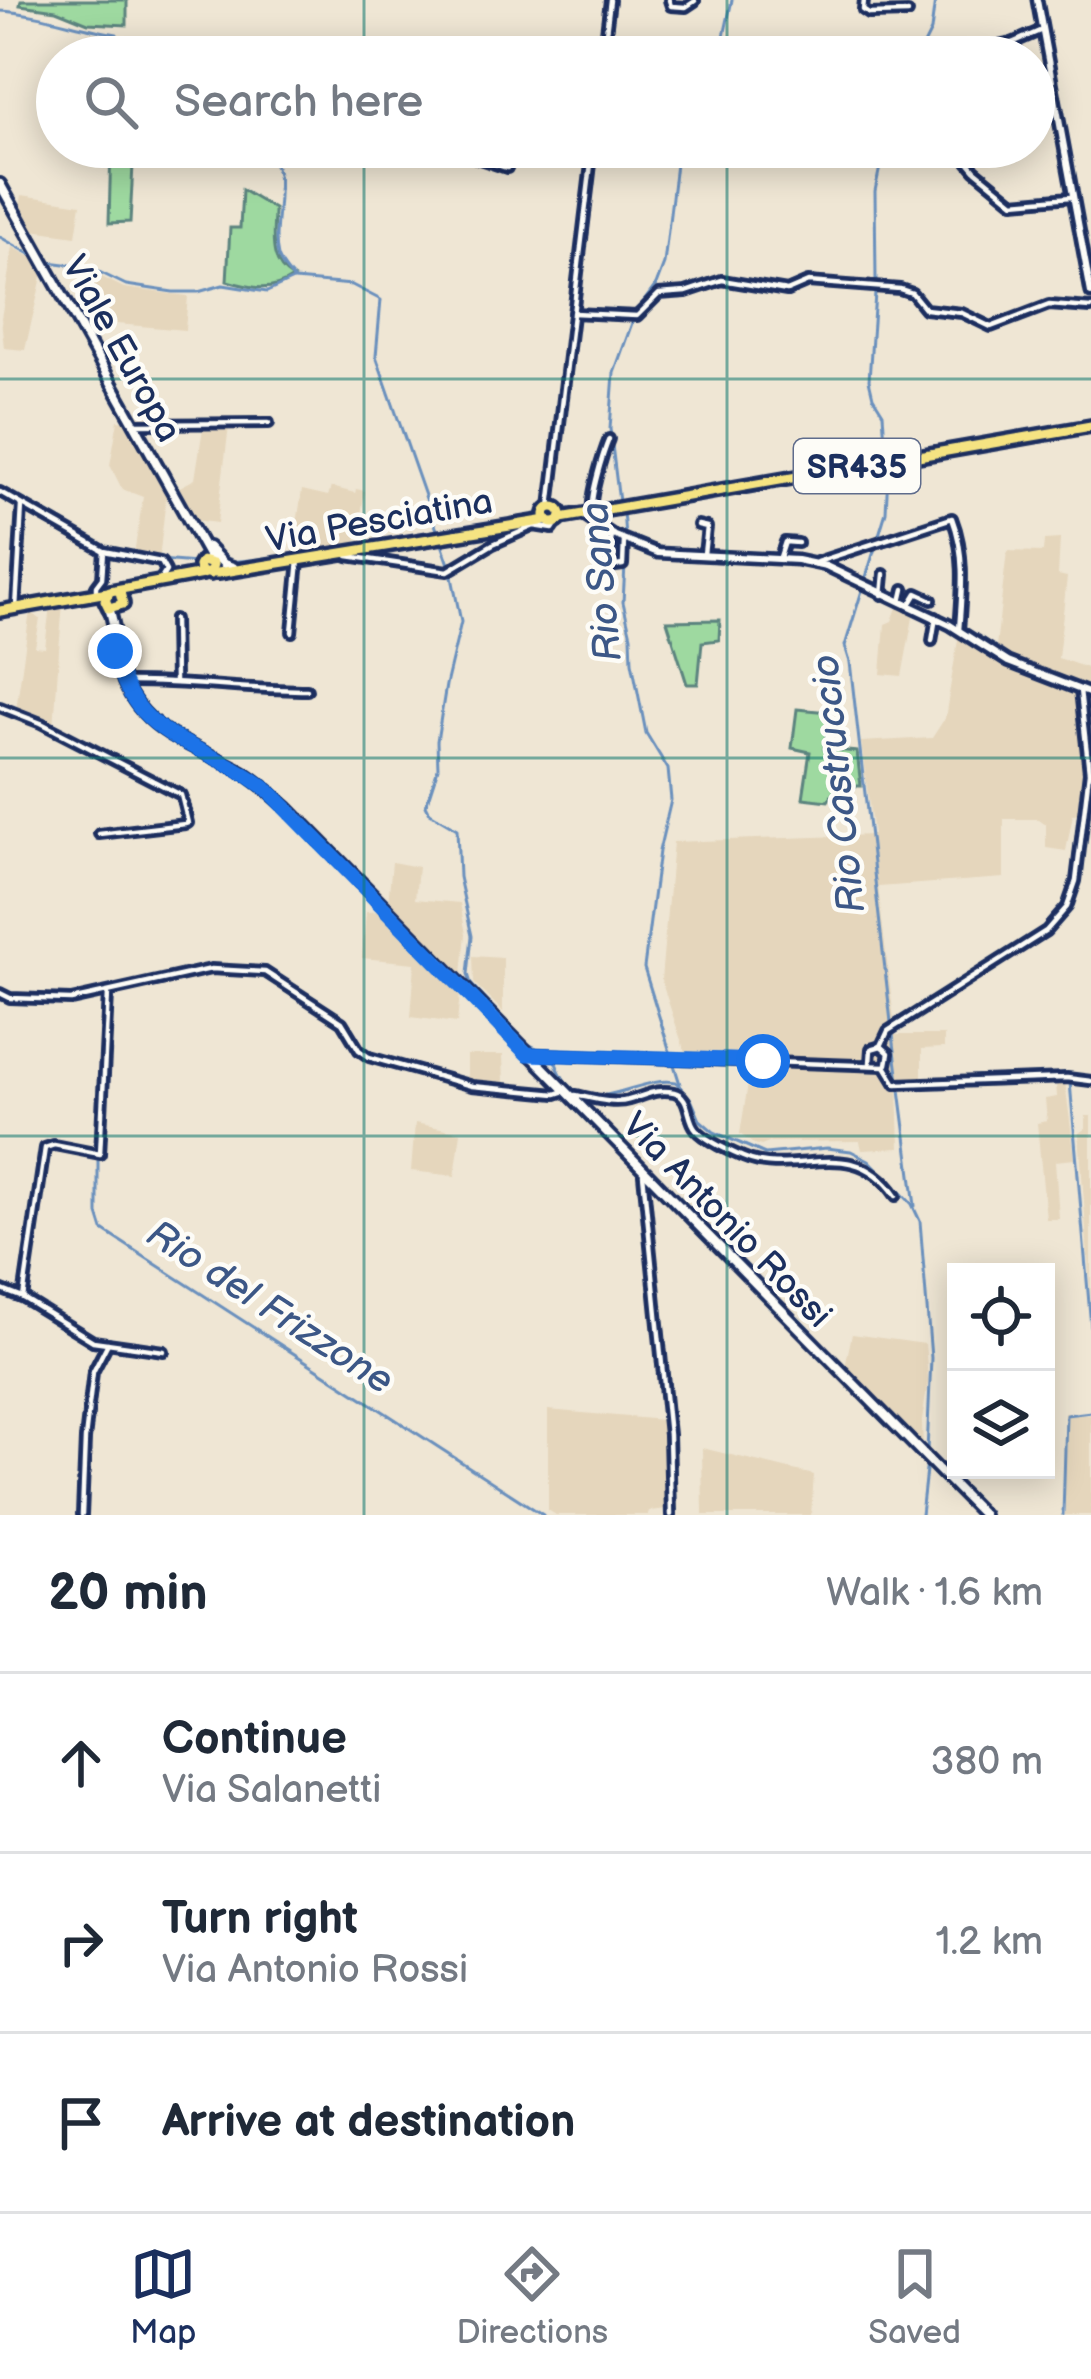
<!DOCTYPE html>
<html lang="en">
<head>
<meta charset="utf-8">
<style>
  :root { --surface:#fff; --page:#f6f6f7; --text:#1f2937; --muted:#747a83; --line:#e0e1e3; --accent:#1b2f5e }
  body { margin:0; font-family:"Balsamiq Sans",sans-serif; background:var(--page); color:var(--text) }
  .controls { position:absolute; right:36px; bottom:36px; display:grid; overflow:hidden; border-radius:0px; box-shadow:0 6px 30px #0003 }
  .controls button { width:108px; height:108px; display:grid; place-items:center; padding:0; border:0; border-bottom:3px solid var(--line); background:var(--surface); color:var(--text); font:60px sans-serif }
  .stop { position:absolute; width:36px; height:36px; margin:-27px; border:9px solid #1a73e8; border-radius:50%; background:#fff }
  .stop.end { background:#1a73e8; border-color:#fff; box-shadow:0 3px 12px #0008 }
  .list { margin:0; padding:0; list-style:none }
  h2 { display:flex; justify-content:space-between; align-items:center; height:156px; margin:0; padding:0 48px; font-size:51px }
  h2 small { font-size:39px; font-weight:400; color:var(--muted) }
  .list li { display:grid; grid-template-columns:78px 1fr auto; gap:36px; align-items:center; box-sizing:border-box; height:180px; padding:0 48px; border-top:3px solid var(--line) }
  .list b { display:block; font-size:45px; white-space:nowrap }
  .list p { margin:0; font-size:39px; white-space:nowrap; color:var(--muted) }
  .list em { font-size:39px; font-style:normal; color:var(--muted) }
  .icon { flex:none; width:66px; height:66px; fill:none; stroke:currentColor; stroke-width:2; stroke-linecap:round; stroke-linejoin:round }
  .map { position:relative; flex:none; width:1091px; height:1515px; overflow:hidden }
  .search { position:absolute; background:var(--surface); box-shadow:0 6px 30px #0003; left:36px; right:36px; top:36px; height:132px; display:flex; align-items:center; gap:30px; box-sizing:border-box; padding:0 42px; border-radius:66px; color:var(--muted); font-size:45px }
  .sheet { height:696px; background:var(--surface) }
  nav { display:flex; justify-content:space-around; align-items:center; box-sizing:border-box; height:168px; border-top:3px solid var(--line); background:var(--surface); font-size:33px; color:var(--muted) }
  nav a { display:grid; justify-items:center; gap:6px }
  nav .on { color:var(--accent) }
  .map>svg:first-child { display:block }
</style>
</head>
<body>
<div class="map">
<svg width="1091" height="1515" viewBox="0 0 1091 1515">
  <rect width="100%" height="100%" fill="#efe6d4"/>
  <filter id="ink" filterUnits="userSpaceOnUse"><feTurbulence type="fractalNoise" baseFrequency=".00833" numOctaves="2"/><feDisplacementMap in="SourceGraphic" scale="24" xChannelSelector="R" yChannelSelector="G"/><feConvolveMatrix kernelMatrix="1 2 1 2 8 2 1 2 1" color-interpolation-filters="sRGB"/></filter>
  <g filter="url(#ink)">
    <g fill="#e5d6bc">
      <path d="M22,195l59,9 -5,32 -44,-6 -12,-23z"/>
      <path d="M13,247l27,15 -3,7 6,3 -18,78 -21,-2 -3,-30z"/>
      <path d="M92,272l32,16 64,8 -3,34 -102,-9 -3,-7z"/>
      <path d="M118,420l11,1 38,67 -8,72 -25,-6 9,-57 -21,-8 -12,-24z"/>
      <path d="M229,426l-12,97 -24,-3 -17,-31 19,-10 8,-51z"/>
      <path d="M331,487l24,6 1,-4 9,2 -10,57 -63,10 10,-68 26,6z"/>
      <path d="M1060,539l-2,36 9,2 -9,81 29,10 4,-28v172l-18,2 -7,37 -20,-3v-24l-7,-5h-35v59l-126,9 18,148h48v13l-22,1v30l-24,7 2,62 -38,2 -2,-9 -89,1 -10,4 -9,-3 -12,-9 11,-69 -62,-1 -28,-84 12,-138 200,-7 -12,-93 71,-4 13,-20 14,-84 36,21 12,-104 36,1 1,-12z"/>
      <path d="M63,603l-4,47 -5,79 -38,-19 14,-99 10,8 -5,28 10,1 5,-43z"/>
      <path d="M898,605l16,7 -12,64 -21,-2 4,-50 7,-3z"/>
      <path d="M392,862l26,5 -3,32 45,4 6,31 -9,89 -46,-6 4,-54 -53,-5 4,-46 16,-1 6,-8z"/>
      <path d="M473,956l30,2v54l-29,-29z"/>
      <path d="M467,1055h36l1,28 -37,-3z"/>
      <path d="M1065,1082l10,77 -20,2 4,58h-13l-9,-96 10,-2 -2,-22 12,-2 -1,-14z"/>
      <path d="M1086,1116h5v185l-12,-168 7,-5z"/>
      <path d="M415,1123l46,9 -6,44 -44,-5z"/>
      <path d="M852,1334l73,10 3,37 -6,40 1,31 -79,-80z"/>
      <path d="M548,1410l115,10 4,89 -18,2 -1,4h-92l-8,-5z"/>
      <path d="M1064,1413l27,2v100h-26z"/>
      <path d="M702,1448l112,27 -3,40h-108z"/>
    </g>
    <g fill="#9ed9a0" stroke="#5c847f" stroke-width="3">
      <path d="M21,0h106v25l-39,-2 -32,-13 -36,-5z"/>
      <path d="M111,147h39v15l-17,3 -3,57 -21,1z"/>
      <path d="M242,190l32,19c0,27 -7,53 19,69 -22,15 -41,10 -66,3l3,-53h10z"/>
      <path d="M720,620l-1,20 -17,2 -4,42h-11l-20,-63z"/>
      <path d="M797,709l33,3 -6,37 33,3 4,34h-23l-10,15 -25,-3 7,-46 -18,-4z"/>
    </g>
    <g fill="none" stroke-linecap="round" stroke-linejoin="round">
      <g stroke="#6b90bd" stroke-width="3">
        <path d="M0,11c40,2 78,17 117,23l-4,23"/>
        <path d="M710,57l13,-16 9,-41"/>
        <path d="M918,57l13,-26 4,-31"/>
        <path d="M260,147c36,25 9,73 18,109 3,10 10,16 16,24l58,5 29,15 -5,56 74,211 11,55 -15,63 -9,56 1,27 -12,37 4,8 27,16 2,48 13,59 -4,38 3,10 55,59 19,9"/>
        <path d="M884,147l-9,44 1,88 -7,101 4,17 10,16 3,44"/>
        <path d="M0,237l39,22"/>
        <path d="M49,262l40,5 37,18 47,7h25l25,-7 44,7 26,-12"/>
        <path d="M888,474l-2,38 -41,134 5,16 41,360"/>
        <path d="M7,493l59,34"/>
        <path d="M619,502l-9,-73 4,-56 22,-61 20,-27 8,-21 14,-117"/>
        <path d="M623,511l3,38"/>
        <path d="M363,555l85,13"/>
        <path d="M160,560l36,3"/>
        <path d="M229,562l74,-7"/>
        <path d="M625,565l-2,37 8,34 1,26 14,71 22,36 3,31 -12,51 -15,117 36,116"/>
        <path d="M893,1035l22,171"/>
        <path d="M555,1060c23,71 79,14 121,22l15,17 9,21 14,12 51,22 62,-6 24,3 18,9 43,44 8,17 11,137 -4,94"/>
        <path d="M1070,1082l21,245"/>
        <path d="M98,1155v59l5,16 440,285"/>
        <path d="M921,1515l6,-54"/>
        <path d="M1063,1515l3,-100 25,-3"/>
      </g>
      <g stroke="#1b2f5e" stroke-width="14">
        <g id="minor">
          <path d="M669,0l2,6 15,1 9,-6"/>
          <path d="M864,0l-1,10 6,4 39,-1"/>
          <path d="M1012,43l9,14"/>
          <path d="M603,57l7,-57"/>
          <path d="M942,57l70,-14 30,-13"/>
          <path d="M1034,75l17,7"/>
          <path d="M956,147l19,23 39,32 57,-5"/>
          <path d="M432,148l24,3 51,17 4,-21"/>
          <path d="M541,156l23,2 4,-5 -2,-6"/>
          <path d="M573,313l64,3 22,-22 27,-2 36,-12 65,11 21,-9 92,7 12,4 13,16 37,4 29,14 58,-22 42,3"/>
          <path d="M137,424l132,-1"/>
          <path d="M0,492l104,59 57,11 5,9 -5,8"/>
          <path d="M550,507l43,-360"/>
          <path d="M592,510c-2,-14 11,-57 17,-71"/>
          <path d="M698,525l9,2 -3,27"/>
          <path d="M609,554l3,-18"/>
          <path d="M348,556l100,15 45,-27 41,-18 19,3 5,-8"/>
          <path d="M780,557l5,-15 13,1"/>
          <path d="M817,562l135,-44c14,36 10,73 7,112"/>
          <path d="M600,568l23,-3 1,-24"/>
          <path d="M96,594v-8l6,-8 2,-27"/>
          <path d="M882,595l2,-21"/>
          <path d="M901,602l3,-13"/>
          <path d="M909,606l8,-13 15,7"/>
          <path d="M16,608l6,-102"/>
          <path d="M174,619l1,62"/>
          <path d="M292,632l7,-72"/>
          <path d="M932,641l4,-24"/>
          <path d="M124,682c62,-1 122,8 183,8"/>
          <path d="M0,707l41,16 140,72 7,28 -3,1 -86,10"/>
          <path d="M0,993l10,5 61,2 140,-31 54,3 77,50 17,28 10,7 103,29 84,8 9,-3"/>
          <path d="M881,1046l7,-15 158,-100 21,-24 9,-26 13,-109 -9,-82"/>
          <path d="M534,1054l351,12"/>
          <path d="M870,1063l1,-14 10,-3 8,7 -2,11"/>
          <path d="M885,1066l11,18 171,-6 24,3"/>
          <path d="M575,1095c16,3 38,10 54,5 16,-4 27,-12 45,-8 17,4 12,26 22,37 10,12 33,22 47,28 53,23 109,-25 153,39"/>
          <path d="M643,1174l26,261 2,80"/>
          <path d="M0,1289l23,9 70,43 71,10"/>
          <path d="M23,1298l22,-150 9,-3 46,9 8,-160"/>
          <path d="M82,1515l3,-76 8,-67 15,-29"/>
        </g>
      </g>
      <g stroke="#1b2f5e" stroke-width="15">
        <g id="tertiary">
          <path d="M1037,0l54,293"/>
          <path d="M584,516l29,19 45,18 139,7 29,6 124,59 58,37 83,32"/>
        </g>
      </g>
      <g stroke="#1b2f5e" stroke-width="16">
        <g id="secondary">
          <path d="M0,184l213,380"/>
          <path d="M208,547l16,17 9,3"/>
          <path d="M109,608c9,24 5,49 15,74 23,53 73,64 119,90 16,10 30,23 45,36l695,707"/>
        </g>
      </g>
      <g stroke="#1b2f5e" stroke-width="18">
        <g id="primary">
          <circle cx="553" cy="515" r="8"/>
          <path d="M561,518l530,-92"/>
          <path d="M210,574l3,-10 -11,-3 -3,5 3,7h16l329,-53"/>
          <path d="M120,592l3,12 -14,4 -4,-8 5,-9 93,-17"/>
          <path d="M0,611l108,-19"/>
        </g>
      </g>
      <use href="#minor" stroke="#fdfcf7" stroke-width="4.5"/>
      <use href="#tertiary" stroke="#fdfcf7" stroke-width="6"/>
      <use href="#secondary" stroke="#fdfcf7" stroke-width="8"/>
      <use href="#primary" stroke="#f5e382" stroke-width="9"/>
    </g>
  </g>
  <g fill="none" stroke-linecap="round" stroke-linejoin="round" filter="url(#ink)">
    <path stroke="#1a73e8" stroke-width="15" d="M115,651c17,96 97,90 157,143l255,260 236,7"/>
  </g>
  <path fill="none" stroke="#0f766e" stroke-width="3" stroke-opacity="0.55" d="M364,0v57M727,0v57M364,147v1368M727,147v1368M0,379h1091M0,758h1091M0,1136h1091"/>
  <g text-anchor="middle" stroke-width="9" stroke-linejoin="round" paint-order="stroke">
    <rect fill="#fdfcf7" stroke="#5f6c8c" stroke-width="3" x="794" y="439" width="126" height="54" rx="9"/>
    <g font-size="33" font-weight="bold" fill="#1b2f5e">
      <text x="857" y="478">SR435</text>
    </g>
    <g font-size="36" fill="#1b2f5e" stroke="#fdfcf7">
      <text transform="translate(123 348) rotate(61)" y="13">Viale Europa</text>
      <text transform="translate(379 519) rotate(-10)" y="13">Via Pesciatina</text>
      <text transform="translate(728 1219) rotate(46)" y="13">Via Antonio Rossi</text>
    </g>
    <g font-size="39" font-style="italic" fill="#3c5786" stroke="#fdfcf7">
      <text transform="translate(600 582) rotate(-95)" y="14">Rio Sana</text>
      <text transform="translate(837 784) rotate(-96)" y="14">Rio Castruccio</text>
      <text transform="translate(271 1306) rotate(33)" y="14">Rio del Frizzone</text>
    </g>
  </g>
</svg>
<div class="controls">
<button><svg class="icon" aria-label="locate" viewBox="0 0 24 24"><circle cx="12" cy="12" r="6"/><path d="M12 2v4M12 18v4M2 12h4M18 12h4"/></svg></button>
<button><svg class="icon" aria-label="layers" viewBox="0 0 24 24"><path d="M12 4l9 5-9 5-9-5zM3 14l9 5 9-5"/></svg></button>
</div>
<div class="stop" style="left:763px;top:1061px"></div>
<div class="stop end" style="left:115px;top:651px"></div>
<div class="search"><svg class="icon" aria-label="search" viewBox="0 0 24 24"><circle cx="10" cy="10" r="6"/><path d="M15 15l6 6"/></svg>Search here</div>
</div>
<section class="sheet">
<h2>20 min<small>Walk · 1.6 km</small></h2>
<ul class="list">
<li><svg class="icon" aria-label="ahead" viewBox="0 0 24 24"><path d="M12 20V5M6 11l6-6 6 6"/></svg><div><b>Continue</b><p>Via Salanetti</p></div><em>380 m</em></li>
<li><svg class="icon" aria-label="right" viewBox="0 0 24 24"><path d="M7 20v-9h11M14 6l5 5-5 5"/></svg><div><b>Turn right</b><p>Via Antonio Rossi</p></div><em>1.2 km</em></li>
<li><svg class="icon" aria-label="arrive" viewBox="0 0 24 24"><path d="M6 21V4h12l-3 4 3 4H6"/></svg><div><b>Arrive at destination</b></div></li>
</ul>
</section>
<nav>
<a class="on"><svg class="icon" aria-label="map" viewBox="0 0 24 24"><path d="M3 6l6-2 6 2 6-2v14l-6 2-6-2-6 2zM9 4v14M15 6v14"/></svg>Map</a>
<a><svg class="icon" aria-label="directions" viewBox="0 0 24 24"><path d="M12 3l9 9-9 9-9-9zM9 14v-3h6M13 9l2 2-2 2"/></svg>Directions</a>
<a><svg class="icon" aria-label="saved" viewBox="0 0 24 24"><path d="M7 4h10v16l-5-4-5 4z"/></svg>Saved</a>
</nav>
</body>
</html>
